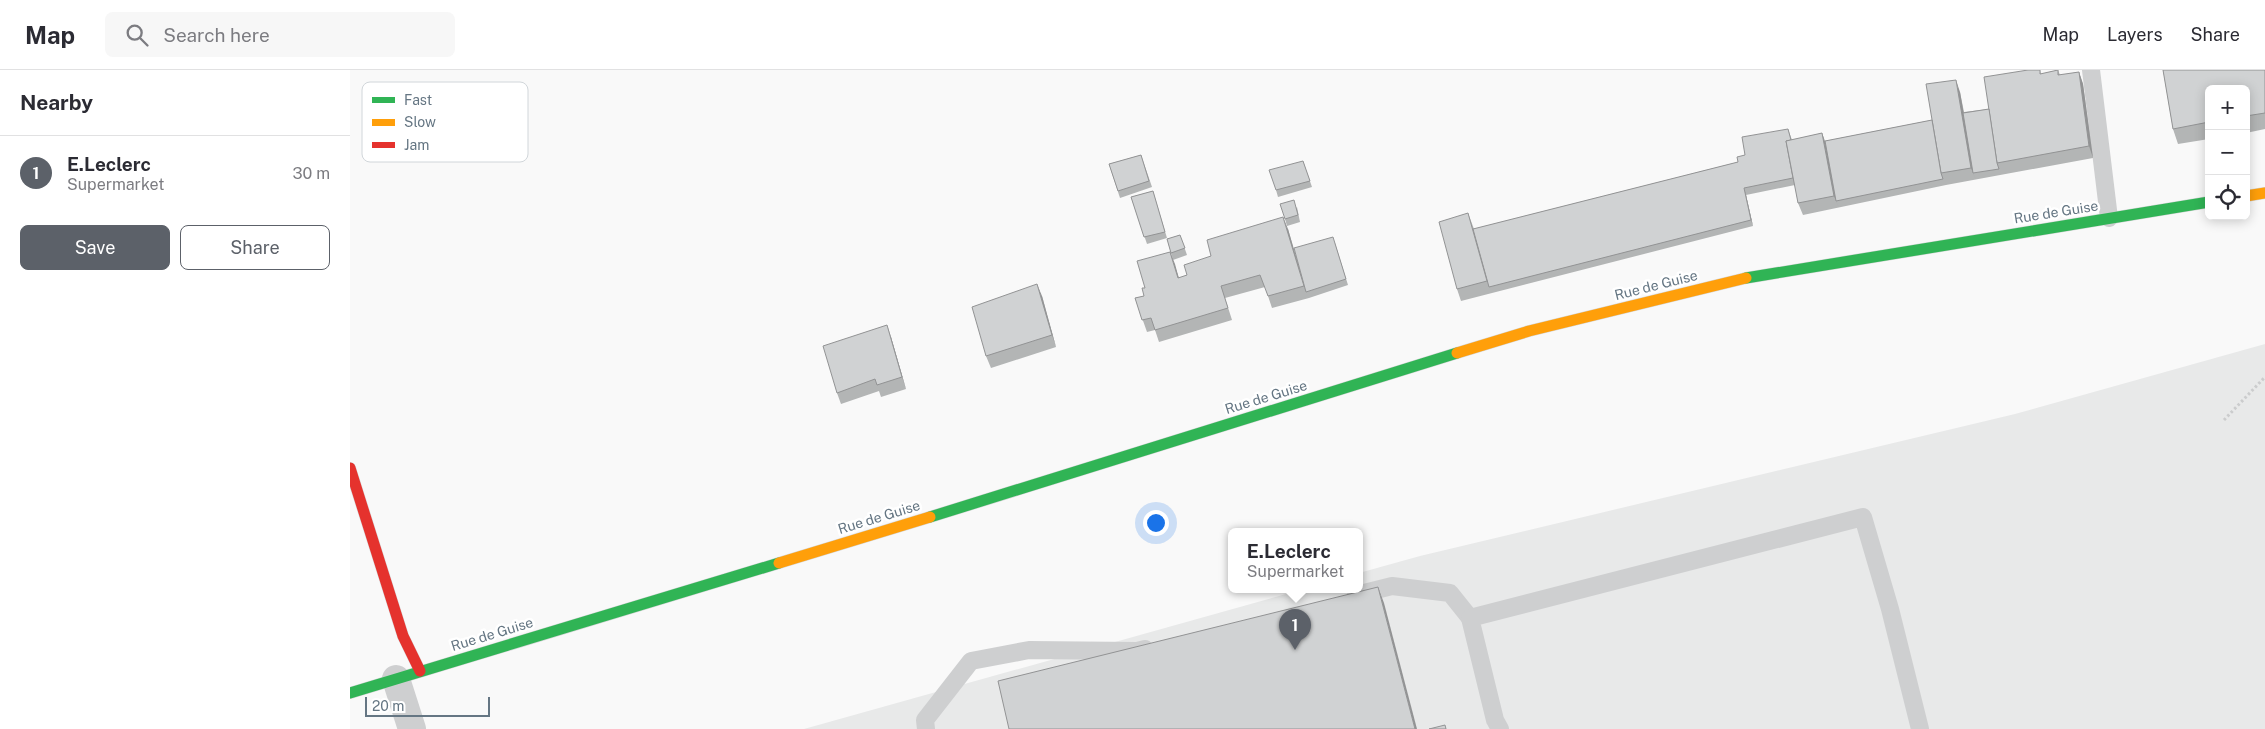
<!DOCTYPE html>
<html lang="en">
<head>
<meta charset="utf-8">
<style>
  :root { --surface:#fff; --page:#f7f7f7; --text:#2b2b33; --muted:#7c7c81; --line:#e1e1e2; --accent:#5c6169 }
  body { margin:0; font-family:"Public Sans",sans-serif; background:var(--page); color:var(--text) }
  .controls { position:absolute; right:15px; top:15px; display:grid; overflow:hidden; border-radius:8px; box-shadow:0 2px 12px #0003 }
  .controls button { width:45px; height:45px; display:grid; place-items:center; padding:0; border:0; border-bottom:1px solid var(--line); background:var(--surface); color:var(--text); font:25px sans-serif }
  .scale { position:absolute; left:15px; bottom:12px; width:125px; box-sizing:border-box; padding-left:5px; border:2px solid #657683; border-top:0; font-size:14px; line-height:18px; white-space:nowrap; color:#657683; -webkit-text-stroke:4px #fff; paint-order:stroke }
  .you { position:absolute; left:805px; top:452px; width:18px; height:18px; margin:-12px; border:4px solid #fff; border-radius:50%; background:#1a73e8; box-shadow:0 0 0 8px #1a73e833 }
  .badge { display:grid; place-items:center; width:32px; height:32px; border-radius:50%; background:var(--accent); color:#fff; font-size:16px; font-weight:700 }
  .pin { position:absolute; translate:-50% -41px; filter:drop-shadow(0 1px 2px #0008) }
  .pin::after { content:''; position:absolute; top:26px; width:18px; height:15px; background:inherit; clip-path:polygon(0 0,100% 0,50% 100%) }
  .popup { position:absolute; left:878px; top:458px; width:135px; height:65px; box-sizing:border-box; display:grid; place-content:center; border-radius:8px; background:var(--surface); filter:drop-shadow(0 1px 4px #0005); font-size:16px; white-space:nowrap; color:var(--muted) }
  .popup b { font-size:19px; color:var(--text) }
  .popup::after { content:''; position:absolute; left:50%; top:100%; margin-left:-10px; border:10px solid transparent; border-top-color:var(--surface) }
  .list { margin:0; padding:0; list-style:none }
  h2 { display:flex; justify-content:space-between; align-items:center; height:65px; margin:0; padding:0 20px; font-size:21px }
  h2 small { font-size:16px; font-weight:400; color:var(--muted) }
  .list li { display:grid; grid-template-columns:32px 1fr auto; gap:15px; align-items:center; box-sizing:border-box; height:75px; padding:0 20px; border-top:1px solid var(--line) }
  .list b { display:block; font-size:19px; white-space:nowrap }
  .list p { margin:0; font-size:16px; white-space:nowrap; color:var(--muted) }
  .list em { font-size:16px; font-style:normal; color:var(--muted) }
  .actions { display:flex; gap:10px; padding:15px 20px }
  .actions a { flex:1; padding:11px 0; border:1px solid var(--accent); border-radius:8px; text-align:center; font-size:18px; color:var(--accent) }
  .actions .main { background:var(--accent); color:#fff }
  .icon { flex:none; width:28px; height:28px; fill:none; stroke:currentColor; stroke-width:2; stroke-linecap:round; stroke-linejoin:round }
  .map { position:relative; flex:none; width:1915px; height:659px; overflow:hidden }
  header { display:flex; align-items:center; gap:30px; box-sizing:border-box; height:70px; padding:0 25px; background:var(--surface); border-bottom:1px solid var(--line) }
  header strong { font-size:24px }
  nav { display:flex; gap:28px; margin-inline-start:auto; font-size:18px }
  .search { width:350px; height:45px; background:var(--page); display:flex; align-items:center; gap:12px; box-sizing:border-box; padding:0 18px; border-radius:8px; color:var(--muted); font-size:19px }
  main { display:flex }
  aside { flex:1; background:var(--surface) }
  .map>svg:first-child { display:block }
</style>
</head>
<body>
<header>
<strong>Map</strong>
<div class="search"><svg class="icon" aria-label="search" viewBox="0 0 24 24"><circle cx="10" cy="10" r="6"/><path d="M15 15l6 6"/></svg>Search here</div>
<nav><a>Map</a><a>Layers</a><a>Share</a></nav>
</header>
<main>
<aside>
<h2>Nearby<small></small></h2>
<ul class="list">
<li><span class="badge">1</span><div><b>E.Leclerc</b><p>Supermarket</p></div><em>30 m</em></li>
</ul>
<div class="actions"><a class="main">Save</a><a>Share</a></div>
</aside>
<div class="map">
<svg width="1915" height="659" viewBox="0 0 1915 659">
  <rect width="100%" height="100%" fill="#f9f9f9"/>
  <path fill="#e8e9e9" d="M1915,274v385h-1461l500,-140h55v-16l61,-17 595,-142z"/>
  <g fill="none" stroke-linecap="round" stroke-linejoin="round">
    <g stroke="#d5d6d7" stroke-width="12">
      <g id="fast">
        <path d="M1396,208l463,-76"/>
        <path d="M580,447l527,-164"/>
        <path d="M0,623l429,-130"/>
      </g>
    </g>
    <g stroke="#d5d6d7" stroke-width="12">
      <g id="slow">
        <path d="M1896,126l19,-3"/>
        <path d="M1107,283l72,-22 217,-53"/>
        <path d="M429,493l151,-46"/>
      </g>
    </g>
    <g stroke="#d5d6d7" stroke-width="12">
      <path id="jam" d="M0,398l53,168 17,35"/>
    </g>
    <path stroke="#cbcccd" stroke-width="3" stroke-dasharray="2.5 2.5" stroke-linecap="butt" d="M1874,350l41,-43"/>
    <g stroke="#cecfd0" stroke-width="18">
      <path d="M1741,0l18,148"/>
      <path d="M1006,525l36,-9 58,7 20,25"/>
      <path d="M576,659l-1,-9 46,-59 58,-11 108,1 8,-2"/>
      <path d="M1150,659l-5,-9 -25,-102 393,-101 27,92 30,120"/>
    </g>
    <path stroke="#cecfd0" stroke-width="28" d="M46,609l16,50"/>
    <use href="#fast" stroke="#30b455" stroke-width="11"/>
    <use href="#slow" stroke="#ff9f0a" stroke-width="11"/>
    <use href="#jam" stroke="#e5322d" stroke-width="11"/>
  </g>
  <g fill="#b3b5b5">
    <path d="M1690,0l1,4 17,-4 2,5 19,-3 4,12 10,74 -147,27 -143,30 -5,-12 -3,-18 -49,10 7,31 -292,75 -4,-12 11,-76 6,16 264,-67 50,-33 4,11 30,-7 3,8 107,-21 28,-28 4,20 25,-3z"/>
    <path d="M1813,0h102v59l-19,4v-44h-37v50l-31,5 -5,-15z"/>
    <path d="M791,85l11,32 -32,11 -11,-34z"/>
    <path d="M953,91l9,26 -34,10 -2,-7z"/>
    <path d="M803,121l14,47 -20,6 -16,-47z"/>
    <path d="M947,137l3,15 -13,4 -2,-7z"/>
    <path d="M938,159l13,44 34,-30 13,42 -39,13 -37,10 -7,-21 -40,11 7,22 -73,22 -4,-12 -8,2 -12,-34 9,-2 1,-8 25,-36 9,26 8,-3 24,-19z"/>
    <path d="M830,165l7,20 -14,5 -6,-21z"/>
    <path d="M692,226l14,51 -65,21 -5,-12z"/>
    <path d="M541,267l15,52 -25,8 -2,-6 -38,13 -4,-11z"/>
  </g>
  <g fill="#929394">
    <path d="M1729,2l4,12 10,74 -4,-12z"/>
    <path d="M1606,10l4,12 14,81h-1l3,7 -5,-12z"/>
    <path d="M1472,63l4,12 10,56 3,7 -5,-12z"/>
    <path d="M1394,118l2,7 7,31 -2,-6z"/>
    <path d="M933,147l5,12 18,63 -2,-6z"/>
    <path d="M820,182l5,12 7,26 -4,-12z"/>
    <path d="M687,214l5,12 14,51 -4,-12z"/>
    <path d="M537,255l4,12 15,52 -4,-12z"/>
    <path d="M1028,517l6,16 33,126h-2z"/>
  </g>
  <g fill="#d0d2d3" stroke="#929394">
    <path d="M1678,0h12v4l18,-4v5l21,-3 10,74 -92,17 -13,-86z"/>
    <path d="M1813,0h102v43l-19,3v-27h-37v33l-36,7z"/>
    <path d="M1606,10l15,88 -30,5 -15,-89z"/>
    <path d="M1639,39l8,54 2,6 -26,4 -10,-60z"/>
    <path d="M1582,50l9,53 2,6 -107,22 -11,-60z"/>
    <path d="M1438,59l3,11 -5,1 7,37 -49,10 7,32 -262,67 -16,-58 265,-67 -1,-5 8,-2 -3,-18z"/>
    <path d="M1472,63l12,63 -36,7 -12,-62z"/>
    <path d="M791,85l8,26 -31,10 -9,-27z"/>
    <path d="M953,91l7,20 -34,9 -7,-20z"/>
    <path d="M803,121l12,41 -21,5 -13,-40z"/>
    <path d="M944,130l4,15 -13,4 -5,-15z"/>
    <path d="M1118,143l19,68 -30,8 -18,-67z"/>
    <path d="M933,147l21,69 -36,10 -8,-21 -39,11 7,22 -73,22 -4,-12 -9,2 -7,-22 9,-2 -2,-8h3l-8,-27 33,-9 8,26 9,-3 -3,-10 27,-9 -4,-16z"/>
    <path d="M830,165l5,13 -14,5 -4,-14z"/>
    <path d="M983,167l13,42 -40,13 -12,-44z"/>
    <path d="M687,214l15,51 -66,21 -14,-49z"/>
    <path d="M537,255l15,52 -25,8 -2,-6 -38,14 -14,-47z"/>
    <path d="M1028,517l37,142h-406l-11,-48z"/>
    <path d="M1095,655l1,4h-17z"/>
  </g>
  <g text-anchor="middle" stroke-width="5" stroke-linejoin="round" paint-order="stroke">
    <g font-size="14" fill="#657683" stroke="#fff">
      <text transform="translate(1706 142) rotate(-9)" y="5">Rue de Guise</text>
      <text transform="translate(1306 215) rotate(-14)" y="5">Rue de Guise</text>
      <text transform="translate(916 327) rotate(-17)" y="5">Rue de Guise</text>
      <text transform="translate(529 447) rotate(-17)" y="5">Rue de Guise</text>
      <text transform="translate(142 564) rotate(-17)" y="5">Rue de Guise</text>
    </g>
  </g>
  <rect x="12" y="12" width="166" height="80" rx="8" fill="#fff" stroke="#d1d6da" stroke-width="1"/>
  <rect x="22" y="27" width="23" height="6" fill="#30b455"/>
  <rect x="22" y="49" width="23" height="7" fill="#ff9f0a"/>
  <rect x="22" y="72" width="23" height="6" fill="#e5322d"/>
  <g font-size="14" fill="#657683">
    <text x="54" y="35">Fast</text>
    <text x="54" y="57">Slow</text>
    <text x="54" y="80">Jam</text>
  </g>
</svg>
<div class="controls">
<button>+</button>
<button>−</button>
<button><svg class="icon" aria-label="locate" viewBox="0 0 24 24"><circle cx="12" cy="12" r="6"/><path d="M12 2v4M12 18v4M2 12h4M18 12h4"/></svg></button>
</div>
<div class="scale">20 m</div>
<div class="you"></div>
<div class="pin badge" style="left:945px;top:580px">1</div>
<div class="popup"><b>E.Leclerc</b>Supermarket</div>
</div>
</main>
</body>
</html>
